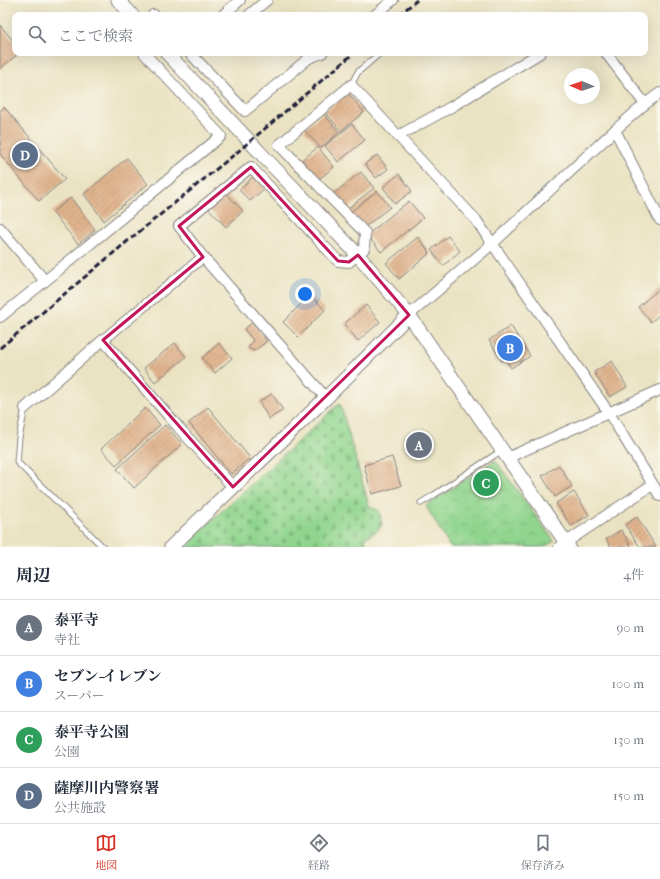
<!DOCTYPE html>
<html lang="ja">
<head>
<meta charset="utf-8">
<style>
  :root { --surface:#fff; --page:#f6f6f7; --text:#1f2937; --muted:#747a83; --line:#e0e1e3; --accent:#d93025 }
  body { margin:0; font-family:"IM FELL French Canon","Noto Serif JP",serif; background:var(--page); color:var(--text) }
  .compass { position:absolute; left:564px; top:68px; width:36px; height:36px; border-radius:50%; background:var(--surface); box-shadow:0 4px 16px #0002; rotate:272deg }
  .you { position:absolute; left:305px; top:294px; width:14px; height:14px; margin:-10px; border:3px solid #fff; border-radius:50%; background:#1a73e8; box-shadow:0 0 0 6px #1a73e833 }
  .badge { display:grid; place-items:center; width:26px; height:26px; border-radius:50%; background:var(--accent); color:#fff; font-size:13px; font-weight:700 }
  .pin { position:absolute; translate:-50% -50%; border:2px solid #fff; box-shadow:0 1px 4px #0006 }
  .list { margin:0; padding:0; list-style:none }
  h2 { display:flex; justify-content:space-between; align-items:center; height:52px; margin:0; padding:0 16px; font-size:17px }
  h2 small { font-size:13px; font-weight:400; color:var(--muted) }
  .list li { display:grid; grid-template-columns:26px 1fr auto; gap:12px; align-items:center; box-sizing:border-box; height:56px; padding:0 16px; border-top:1px solid var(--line) }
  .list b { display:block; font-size:15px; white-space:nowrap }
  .list p { margin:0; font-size:13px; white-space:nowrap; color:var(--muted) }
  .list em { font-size:13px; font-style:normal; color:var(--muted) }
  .icon { flex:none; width:22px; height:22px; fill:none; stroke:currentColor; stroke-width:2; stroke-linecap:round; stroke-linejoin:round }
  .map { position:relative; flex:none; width:660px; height:547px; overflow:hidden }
  .search { position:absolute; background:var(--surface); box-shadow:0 4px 16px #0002; left:12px; right:12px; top:12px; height:44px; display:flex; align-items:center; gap:10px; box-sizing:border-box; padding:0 14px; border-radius:8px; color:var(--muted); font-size:15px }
  .sheet { height:276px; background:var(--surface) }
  nav { display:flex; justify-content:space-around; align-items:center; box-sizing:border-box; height:56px; border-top:1px solid var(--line); background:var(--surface); font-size:11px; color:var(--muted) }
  nav a { display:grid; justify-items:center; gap:2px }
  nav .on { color:var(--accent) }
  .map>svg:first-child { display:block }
</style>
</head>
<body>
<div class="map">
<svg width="660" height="547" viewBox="0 0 660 547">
  <defs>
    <pattern id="cemetery-stones" width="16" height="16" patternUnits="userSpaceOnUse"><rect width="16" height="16" fill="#90d58e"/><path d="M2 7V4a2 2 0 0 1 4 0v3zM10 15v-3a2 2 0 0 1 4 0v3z" fill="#7cb77b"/></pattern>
    <pattern id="park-crowns" width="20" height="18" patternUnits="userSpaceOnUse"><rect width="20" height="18" fill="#90d58e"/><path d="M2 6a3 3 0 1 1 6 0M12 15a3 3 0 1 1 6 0" fill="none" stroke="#7cb77b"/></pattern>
    <pattern id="building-hatch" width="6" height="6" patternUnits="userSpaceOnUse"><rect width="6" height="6" fill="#e0b38c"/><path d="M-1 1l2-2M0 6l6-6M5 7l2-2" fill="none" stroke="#c09a7a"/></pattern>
  </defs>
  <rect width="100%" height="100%" fill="#fbf7ec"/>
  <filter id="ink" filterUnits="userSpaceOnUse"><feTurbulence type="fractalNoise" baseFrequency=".025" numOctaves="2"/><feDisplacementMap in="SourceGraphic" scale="8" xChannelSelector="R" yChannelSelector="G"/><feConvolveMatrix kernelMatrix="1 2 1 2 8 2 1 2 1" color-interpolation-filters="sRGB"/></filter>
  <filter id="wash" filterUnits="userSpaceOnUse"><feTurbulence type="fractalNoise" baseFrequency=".012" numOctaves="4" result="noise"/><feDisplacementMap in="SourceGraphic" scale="16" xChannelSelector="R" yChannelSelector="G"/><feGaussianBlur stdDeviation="0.9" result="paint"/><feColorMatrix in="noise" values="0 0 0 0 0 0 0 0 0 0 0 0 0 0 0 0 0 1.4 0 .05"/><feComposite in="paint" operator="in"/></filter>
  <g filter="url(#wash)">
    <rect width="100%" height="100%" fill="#eae3c3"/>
    <path fill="url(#cemetery-stones)" stroke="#597c64" d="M340,403l29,103 10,5 3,14 -5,6 -12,7 2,9h-180l-2,-2z"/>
    <path fill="url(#park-crowns)" stroke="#597c64" d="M495,460l59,81 -10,6h-94l-24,-41z"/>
    <g id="blocks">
      <g fill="url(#building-hatch)">
        <path d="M0,25l15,18v10h4l-19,16z"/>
        <path d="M348,93l16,19 -23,19 -16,-19z"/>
        <path d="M4,107l61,72 -26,22 -39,-47v-43z"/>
        <path d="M323,113l16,19 -18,16 -17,-18z"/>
        <path d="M352,124l13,16 -27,22 -13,-16z"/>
        <path d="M318,147l16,20 -16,13 -16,-20z"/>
        <path d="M377,155l11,14 -12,9 -11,-14z"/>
        <path d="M127,158l21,26 -44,37 -20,-27z"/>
        <path d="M361,172l13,16 -28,22 -13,-16z"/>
        <path d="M399,174l13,17 -17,13 -12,-17z"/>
        <path d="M254,176l11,12 -15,13 -11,-11z"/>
        <path d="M377,191l13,16 -28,22 -13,-16z"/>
        <path d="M226,193l17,18 -17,16 -17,-18z"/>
        <path d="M71,198l24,32 -17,14 -26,-32z"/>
        <path d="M409,201l14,17 -42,34 -14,-17z"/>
        <path d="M448,236l12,15 -17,15 -12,-16z"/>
        <path d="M418,237l12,16 -31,26 -13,-16z"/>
        <path d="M660,288v26l-9,8 -13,-15z"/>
        <path d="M310,295l15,15 -27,27 -15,-15z"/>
        <path d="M366,305l14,17 -22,19 -14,-17z"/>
        <path d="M252,323l15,18 -13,10 -6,-3 5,-8 -9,-11z"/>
        <path d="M511,326l19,30 -19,12 -6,-9 -3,2 -13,-21z"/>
        <path d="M175,343l11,14 -31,25 -11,-14z"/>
        <path d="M219,343l13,15 -17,15 -13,-15z"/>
        <path d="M612,361l15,26 -17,10 -16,-25z"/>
        <path d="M272,394l11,16 -14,9 -10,-17z"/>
        <path d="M208,407l42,51 -19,16 -42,-51z"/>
        <path d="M145,408l15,17 -44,40 -15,-16z"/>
        <path d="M165,425l17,19 -48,44 -17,-19z"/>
        <path d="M392,457l9,29 -29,8 -8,-29z"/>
        <path d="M559,465l13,21 -17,11 -13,-21z"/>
        <path d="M574,492l15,23 -18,11 -15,-23z"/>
        <path d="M637,517l19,30h-16l-15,-22z"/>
        <path d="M621,530l10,16 -1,1h-19l-5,-8z"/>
      </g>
    </g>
  </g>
  <g filter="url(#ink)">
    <use href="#blocks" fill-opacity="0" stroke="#86827f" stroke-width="1"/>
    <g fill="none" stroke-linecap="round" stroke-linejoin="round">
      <g stroke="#86827f" stroke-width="7">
        <g id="service">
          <path d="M351,85l7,-13 22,-19"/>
          <path d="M25,408l-6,30 -2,24 86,85"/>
          <path d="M421,503l13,-8 67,-44"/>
        </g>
      </g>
      <g stroke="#86827f" stroke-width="12">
        <g id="minor">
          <path d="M153,15h1"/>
          <path d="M223,15l17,-15"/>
          <path d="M249,15l18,-15"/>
          <path d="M375,15l18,-15"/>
          <path d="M190,53l55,58 64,-53 13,-5"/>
          <path d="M540,53l-89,54 -53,29 78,84 133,193 51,83"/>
          <path d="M606,53l39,51"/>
          <path d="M615,130l45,90"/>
          <path d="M0,228l45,53"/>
          <path d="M409,315l83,-71 123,-114 30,-26 15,-11"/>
          <path d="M0,317l45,-36 176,-145 -77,-83"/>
          <path d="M103,340l76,88 54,59"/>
          <path d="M326,398l-123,-141 -24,-31 72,-59 87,94 11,1 15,-13 1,-16 -86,-88 72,-60 47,51"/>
          <path d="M25,408l78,-68 100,-83"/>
          <path d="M507,458l153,-68"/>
          <path d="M559,547l93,-62"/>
        </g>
      </g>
      <g stroke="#86827f" stroke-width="15">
        <g id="tertiary">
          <path d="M118,0l14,15"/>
          <path d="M167,53l100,107 91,95 51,60 160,232"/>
          <path d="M171,547l155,-149 83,-83"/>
        </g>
      </g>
      <use href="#service" stroke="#fff" stroke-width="5"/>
      <use href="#minor" stroke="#fff" stroke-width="10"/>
      <use href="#tertiary" stroke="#fff" stroke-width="13"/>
      <g stroke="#22223b" stroke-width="3" stroke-dasharray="6 3" stroke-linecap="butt">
        <path d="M399,15l18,-15"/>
        <path d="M0,348l129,-108 106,-86 119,-101"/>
      </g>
    </g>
  </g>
  <path fill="none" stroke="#c2185b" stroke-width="3" stroke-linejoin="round" d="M251,167l87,94 11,1 9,-7 51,60 -176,172 -130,-147 100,-83 -24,-31z"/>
</svg>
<svg class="compass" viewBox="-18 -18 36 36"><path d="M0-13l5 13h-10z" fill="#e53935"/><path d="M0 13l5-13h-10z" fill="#747a83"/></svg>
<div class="you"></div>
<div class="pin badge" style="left:419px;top:445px;background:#6b7280">A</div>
<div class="pin badge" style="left:510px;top:348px;background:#3f7fe0">B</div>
<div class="pin badge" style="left:486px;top:483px;background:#2e9e5b">C</div>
<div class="pin badge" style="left:25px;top:155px;background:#5c6f8a">D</div>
<div class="search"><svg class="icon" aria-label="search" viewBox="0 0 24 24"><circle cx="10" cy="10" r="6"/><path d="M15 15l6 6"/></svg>ここで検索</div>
</div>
<section class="sheet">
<h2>周辺<small>4件</small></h2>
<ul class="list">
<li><span class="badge" style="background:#6b7280">A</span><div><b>泰平寺</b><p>寺社</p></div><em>90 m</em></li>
<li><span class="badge" style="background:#3f7fe0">B</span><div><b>セブン-イレブン</b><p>スーパー</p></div><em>100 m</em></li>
<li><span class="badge" style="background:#2e9e5b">C</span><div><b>泰平寺公園</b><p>公園</p></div><em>130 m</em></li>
<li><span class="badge" style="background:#5c6f8a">D</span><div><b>薩摩川内警察署</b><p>公共施設</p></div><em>150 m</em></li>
</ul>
</section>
<nav>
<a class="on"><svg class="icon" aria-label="map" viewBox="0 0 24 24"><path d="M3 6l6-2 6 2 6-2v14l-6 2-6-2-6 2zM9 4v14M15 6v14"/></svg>地図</a>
<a><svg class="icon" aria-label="directions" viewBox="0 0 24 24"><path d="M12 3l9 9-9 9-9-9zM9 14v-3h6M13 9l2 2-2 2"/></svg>経路</a>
<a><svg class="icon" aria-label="saved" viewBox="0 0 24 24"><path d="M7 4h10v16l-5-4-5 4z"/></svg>保存済み</a>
</nav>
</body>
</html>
